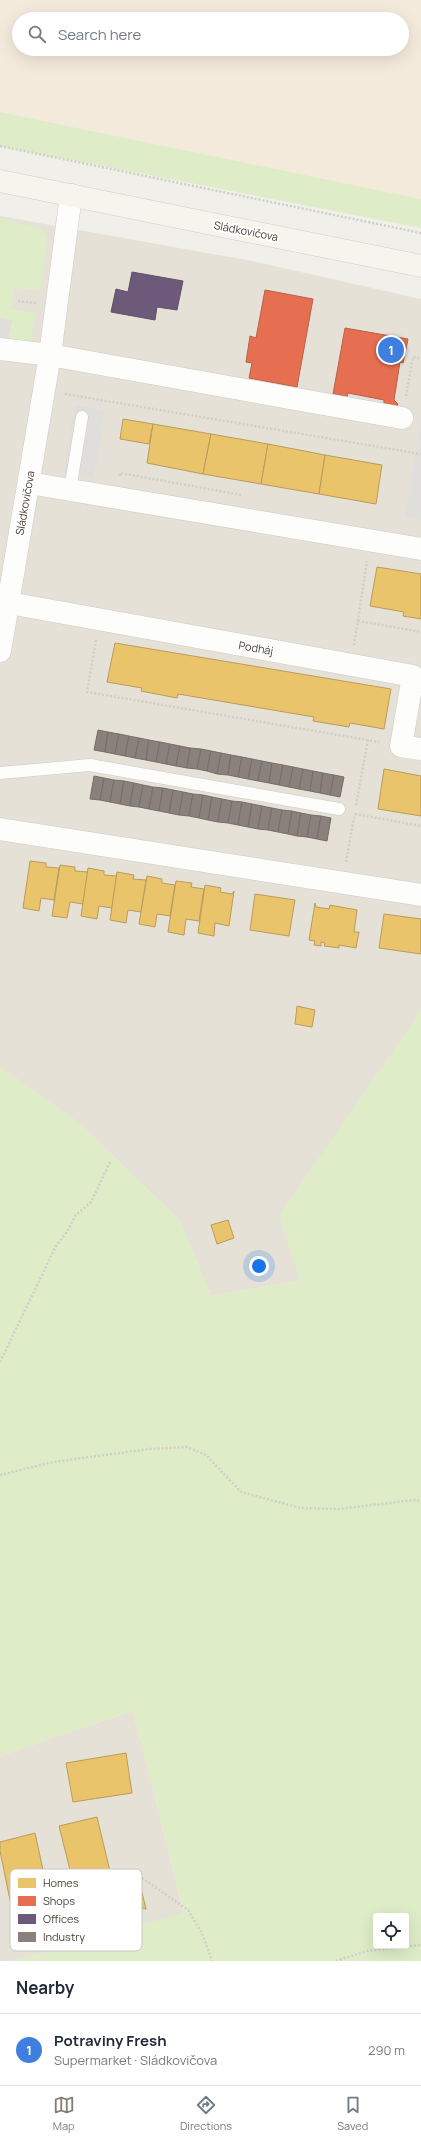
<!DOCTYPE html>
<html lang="en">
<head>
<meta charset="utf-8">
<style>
  :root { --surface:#fff; --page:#f6f6f7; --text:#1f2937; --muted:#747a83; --line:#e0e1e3; --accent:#837d74 }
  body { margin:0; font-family:Manrope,sans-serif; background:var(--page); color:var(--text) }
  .controls { position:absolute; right:12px; bottom:12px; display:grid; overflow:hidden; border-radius:4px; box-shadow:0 4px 16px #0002 }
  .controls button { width:36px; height:36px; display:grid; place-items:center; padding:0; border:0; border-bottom:1px solid var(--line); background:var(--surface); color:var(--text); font:20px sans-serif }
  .you { position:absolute; left:259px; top:1266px; width:14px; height:14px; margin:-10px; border:3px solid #fff; border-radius:50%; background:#1a73e8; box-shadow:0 0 0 6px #1a73e833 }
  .badge { display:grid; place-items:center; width:26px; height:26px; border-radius:50%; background:var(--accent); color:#fff; font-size:13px; font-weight:700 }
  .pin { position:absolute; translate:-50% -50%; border:2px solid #fff; box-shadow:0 1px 4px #0006 }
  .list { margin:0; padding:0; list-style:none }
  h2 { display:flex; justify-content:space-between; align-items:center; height:52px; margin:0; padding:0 16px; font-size:17px }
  h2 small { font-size:13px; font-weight:400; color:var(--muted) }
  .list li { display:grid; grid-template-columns:26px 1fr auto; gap:12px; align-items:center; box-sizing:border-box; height:72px; padding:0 16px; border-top:1px solid var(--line) }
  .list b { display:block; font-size:15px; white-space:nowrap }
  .list p { margin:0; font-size:13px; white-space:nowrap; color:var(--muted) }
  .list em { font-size:13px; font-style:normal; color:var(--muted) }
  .icon { flex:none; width:22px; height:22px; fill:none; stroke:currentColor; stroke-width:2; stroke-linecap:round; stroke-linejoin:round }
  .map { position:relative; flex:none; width:421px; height:1961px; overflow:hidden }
  .search { position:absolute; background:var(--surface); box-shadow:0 4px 16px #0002; left:12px; right:12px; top:12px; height:44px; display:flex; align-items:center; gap:10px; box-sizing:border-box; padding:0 14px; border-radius:22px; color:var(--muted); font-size:15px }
  .sheet { height:124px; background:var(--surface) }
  nav { display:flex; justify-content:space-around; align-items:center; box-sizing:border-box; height:56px; border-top:1px solid var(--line); background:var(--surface); font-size:11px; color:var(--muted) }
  nav a { display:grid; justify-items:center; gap:2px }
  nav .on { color:var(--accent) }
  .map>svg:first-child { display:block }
</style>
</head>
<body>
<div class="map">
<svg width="421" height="1961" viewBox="0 0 421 1961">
  <rect width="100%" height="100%" fill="#f0efea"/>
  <g fill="#e5e1d7">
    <path d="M0,216l252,45 169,38v712l-70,102 -51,168 -89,15 -31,-75 -100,-97 -80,-57z"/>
    <path d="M133,1711l51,203 -173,47h-11v-205z"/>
  </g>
  <path fill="#f4eadc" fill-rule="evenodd" d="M0,0h421v199l-421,-87zM19,19h383v30h-383z"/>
  <g fill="#deedc8" fill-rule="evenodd">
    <path d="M0,112l421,87v29l-421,-82z"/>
    <path d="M0,218l42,11 5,12 -7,50 -26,-3 -3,21 25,4 -5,26 -7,7 -16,-6 4,-20 -12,-2z"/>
    <path d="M421,1011v950h-410l173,-48 -51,-202 -133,45v-689l80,57 100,97 31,75 89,-15 -21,-66zM376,1916h30v30h-30z"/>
  </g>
  <g fill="#e0deda">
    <path d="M0,318l12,2 -4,20 -8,-1z"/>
    <path d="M75,405l30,5 -11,67 -30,-5z"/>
    <path d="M421,421v99l-16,-3z"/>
  </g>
  <g fill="#e9c46a" stroke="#b99c5a">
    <path d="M123,419l30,5 -4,20 -29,-5z"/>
    <path d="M153,424l58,10 -8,40 -56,-11z"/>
    <path d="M211,434l57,10 -7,40 -58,-10z"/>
    <path d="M268,444l57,11 -6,39 -58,-10z"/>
    <path d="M325,455l57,10 -6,39 -57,-10z"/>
    <path d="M377,567l44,7v45l-18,-3 1,-4 -34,-6z"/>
    <path d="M115,643l276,46 -7,40 -34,-6 -1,4 -36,-6 1,-4 -136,-23 -1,4 -36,-7 1,-3 -35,-6z"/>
    <path d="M384,769l37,7v40l-43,-7z"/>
    <path d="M30,861l16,2v4l13,1 -5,32 -13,-2 -2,13 -16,-3z"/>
    <path d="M60,865l15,2v4l13,1 -5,32 -13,-2 -3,16 -15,-2z"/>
    <path d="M88,868l16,3v4l13,1 -5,32 -13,-2 -2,13 -16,-3z"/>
    <path d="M117,872l17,3 -1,4 13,1 -5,32 -13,-2 -2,13 -16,-3z"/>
    <path d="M147,876l15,3v4l13,2 -5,31 -13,-2 -2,13 -16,-3z"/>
    <path d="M176,881l16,2 -1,4 13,2 -5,32 -13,-2 -2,16 -16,-3z"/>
    <path d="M205,885l16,3 -1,4 12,2 2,-3 -5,35 -14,-3 -1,13 -16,-3z"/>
    <path d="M255,894l40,6 -6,36 -39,-6z"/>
    <path d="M315,903l1,4 13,2 1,-4 27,5 -3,22h5l-3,16 -17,-3v3l-15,-2 1,-3 -4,-1v4l-7,-1 1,-4 -6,-1z"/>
    <path d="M384,914l37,5v35l-42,-6z"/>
    <path d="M297,1006l18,4 -3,17 -17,-3z"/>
    <path d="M228,1220l6,18 -17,6 -6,-19z"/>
    <path d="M126,1753l6,40 -59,9 -7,-39z"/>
    <path d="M97,1817l16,67 -37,10 -17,-68z"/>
    <path d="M35,1833l15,69 -38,8 -12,-59v-9z"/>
    <path d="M141,1888l5,21 -15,-4 -4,-13z"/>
  </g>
  <g fill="#e76f51" stroke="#b76149">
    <path d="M265,290l48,9 -16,88 -48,-9 3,-15 -6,-1 4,-26 6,2z"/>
    <path d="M345,328l63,11 -5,24 -3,-1 -6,38 4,4 -2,4 -12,-1v-7l-36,-7 -1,4 -14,-3z"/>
  </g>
  <path fill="#6d597a" stroke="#625265" d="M132,272l51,9 -6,29 -20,-3 -2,13 -44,-8 5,-23 12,3z"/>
  <g fill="#8a817c" stroke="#766e67">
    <path d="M98,730l10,2 -3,20 -11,-2z"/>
    <path d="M108,732l11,2 -4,20 -10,-2z"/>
    <path d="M119,734l10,2 -4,20 -10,-2z"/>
    <path d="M129,736l10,2 -4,20 -10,-2z"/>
    <path d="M139,738l10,2 -3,20 -11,-2z"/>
    <path d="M149,740l11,2 -4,20 -10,-2z"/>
    <path d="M160,742l10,2 -4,20 -10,-2z"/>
    <path d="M170,744l10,2 -4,20 -10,-2z"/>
    <path d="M180,746l10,2 -3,20 -11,-2z"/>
    <path d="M190,748l11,1 -4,20 -10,-1z"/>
    <path d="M201,749l10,2 -4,20 -10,-2z"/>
    <path d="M211,751l10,2 -4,21 -10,-3z"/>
    <path d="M221,753l10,2 -3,20 -11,-1z"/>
    <path d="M231,755l11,2 -4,20 -10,-2z"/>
    <path d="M242,757l10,2 -4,20 -10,-2z"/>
    <path d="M252,759l10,2 -4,20 -10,-2z"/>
    <path d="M262,761l10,2 -3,20 -11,-2z"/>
    <path d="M272,763l11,2 -4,20 -10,-2z"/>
    <path d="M283,765l10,2 -4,20 -10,-2z"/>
    <path d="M293,767l10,2 -4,20 -10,-2z"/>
    <path d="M303,769l10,2 -3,20 -11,-2z"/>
    <path d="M313,771l10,2 -3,20 -10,-2z"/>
    <path d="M323,773l11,2 -4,20 -10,-2z"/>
    <path d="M334,775l10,2 -4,20 -10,-2z"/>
    <path d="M94,776l10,2 -4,22 -10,-1z"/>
    <path d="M104,778l10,2 -4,22 -10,-2z"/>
    <path d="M114,780l10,1 -4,23 -10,-2z"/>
    <path d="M124,781l10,2 -4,23 -10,-2z"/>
    <path d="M134,783l9,2 -4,22 -9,-1z"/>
    <path d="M143,785l10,2 -4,22 -10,-2z"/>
    <path d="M153,787l10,1 -4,23 -10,-2z"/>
    <path d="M163,788l10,2 -4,23 -10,-2z"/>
    <path d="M173,790l10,2 -4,23 -10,-2z"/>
    <path d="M183,792l10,2 -4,22 -10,-1z"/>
    <path d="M193,794l10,1 -4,23 -10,-2z"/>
    <path d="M203,795l9,2 -4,23 -9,-2z"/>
    <path d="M212,797l10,2 -4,23 -10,-2z"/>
    <path d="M222,799l10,2 -4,22 -10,-1z"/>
    <path d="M232,801l10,1 -4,23 -10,-2z"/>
    <path d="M242,802l10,2 -4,23 -10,-2z"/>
    <path d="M252,804l10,2 -4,23 -10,-2z"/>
    <path d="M262,806l10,2 -4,22 -10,-1z"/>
    <path d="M272,808l10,2 -4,22 -10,-2z"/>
    <path d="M282,810l10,1 -4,23 -10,-2z"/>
    <path d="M292,811l9,2 -4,23 -9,-2z"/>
    <path d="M301,813l10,2 -4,22 -10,-1z"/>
    <path d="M311,815l10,1 -4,23 -10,-2z"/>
    <path d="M321,816l10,2 -4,23 -10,-2z"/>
  </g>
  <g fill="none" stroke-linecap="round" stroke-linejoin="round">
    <g stroke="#cdcbc6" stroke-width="13">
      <g id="service">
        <path d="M70,490l12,-73"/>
        <path d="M0,773l90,-8 249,44"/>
      </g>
    </g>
    <g stroke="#cdcbc6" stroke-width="23">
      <g id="minor">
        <path d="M0,349l50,6 352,63"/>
        <path d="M29,483l392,66"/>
        <path d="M9,603l404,73 -12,70 20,3"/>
        <path d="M0,651l50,-296 21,-160"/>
        <path d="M0,829l421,66"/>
      </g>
    </g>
    <g stroke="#d1ccc0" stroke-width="23">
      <path id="secondary" d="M0,181l421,85"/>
    </g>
    <g stroke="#d1ceca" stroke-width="2.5" stroke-dasharray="2 2" stroke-linecap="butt">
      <path d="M0,146l421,87"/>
      <path d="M18,301l18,2"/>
      <path d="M65,394l356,60"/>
      <path d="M406,396l7,-39 8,2"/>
      <path d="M120,476v-3l122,22"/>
      <path d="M358,621l63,11"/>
      <path d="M96,640l-9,52 292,50"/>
      <path d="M354,645l13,-84"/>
      <path d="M356,805l12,-65"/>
      <path d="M355,814l66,12"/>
      <path d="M346,862l8,-45"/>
      <path d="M0,1362l56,-116 11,-14 8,-16 16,-14 19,-40"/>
      <path d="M0,1475l53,-13 96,-13 38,-2 19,8 35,37 59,16 39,1 75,-9 7,1"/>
      <path d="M142,1878l46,32 14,23 10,28"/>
      <path d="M336,1961l31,-10 54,-6"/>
    </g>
    <use href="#service" stroke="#fdfdfc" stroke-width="12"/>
    <use href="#minor" stroke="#fdfdfc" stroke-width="22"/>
    <use href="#secondary" stroke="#f7f4ee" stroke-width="22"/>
  </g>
  <g text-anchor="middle" stroke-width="4" stroke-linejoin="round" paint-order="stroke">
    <g font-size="11" fill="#484035" stroke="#fff">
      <text transform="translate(246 231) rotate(11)" y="4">Sládkovičova</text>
      <text transform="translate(25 503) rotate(-80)" y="4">Sládkovičova</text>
      <text transform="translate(256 648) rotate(10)" y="4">Podháj</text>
    </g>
  </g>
  <rect x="10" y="1869" width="132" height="82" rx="6" fill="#fff" stroke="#c8c6c2" stroke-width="1"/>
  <rect x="18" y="1878" width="18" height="10" fill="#e9c46a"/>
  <rect x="18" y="1896" width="18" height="10" fill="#e76f51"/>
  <rect x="18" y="1914" width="18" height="10" fill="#6d597a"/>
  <rect x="18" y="1932" width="18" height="10" fill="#8a817c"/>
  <g font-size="11" fill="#484035">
    <text x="43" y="1887">Homes</text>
    <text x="43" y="1905">Shops</text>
    <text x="43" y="1923">Offices</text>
    <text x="43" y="1941">Industry</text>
  </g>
</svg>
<div class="controls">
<button><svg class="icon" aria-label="locate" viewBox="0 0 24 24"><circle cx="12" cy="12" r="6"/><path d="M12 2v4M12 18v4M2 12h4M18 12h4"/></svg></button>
</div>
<div class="you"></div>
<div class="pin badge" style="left:391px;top:350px;background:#3f7fe0">1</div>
<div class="search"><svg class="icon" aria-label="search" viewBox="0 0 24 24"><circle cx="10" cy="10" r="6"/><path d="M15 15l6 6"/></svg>Search here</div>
</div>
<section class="sheet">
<h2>Nearby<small></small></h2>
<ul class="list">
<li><span class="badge" style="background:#3f7fe0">1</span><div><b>Potraviny Fresh</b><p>Supermarket · Sládkovičova</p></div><em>290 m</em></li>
</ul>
</section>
<nav>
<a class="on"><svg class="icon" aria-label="map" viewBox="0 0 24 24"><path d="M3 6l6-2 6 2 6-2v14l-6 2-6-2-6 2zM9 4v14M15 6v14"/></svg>Map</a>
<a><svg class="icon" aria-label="directions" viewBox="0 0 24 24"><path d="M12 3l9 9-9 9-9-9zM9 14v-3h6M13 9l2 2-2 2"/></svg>Directions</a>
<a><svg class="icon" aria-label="saved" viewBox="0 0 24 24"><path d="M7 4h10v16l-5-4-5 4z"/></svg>Saved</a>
</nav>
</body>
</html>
